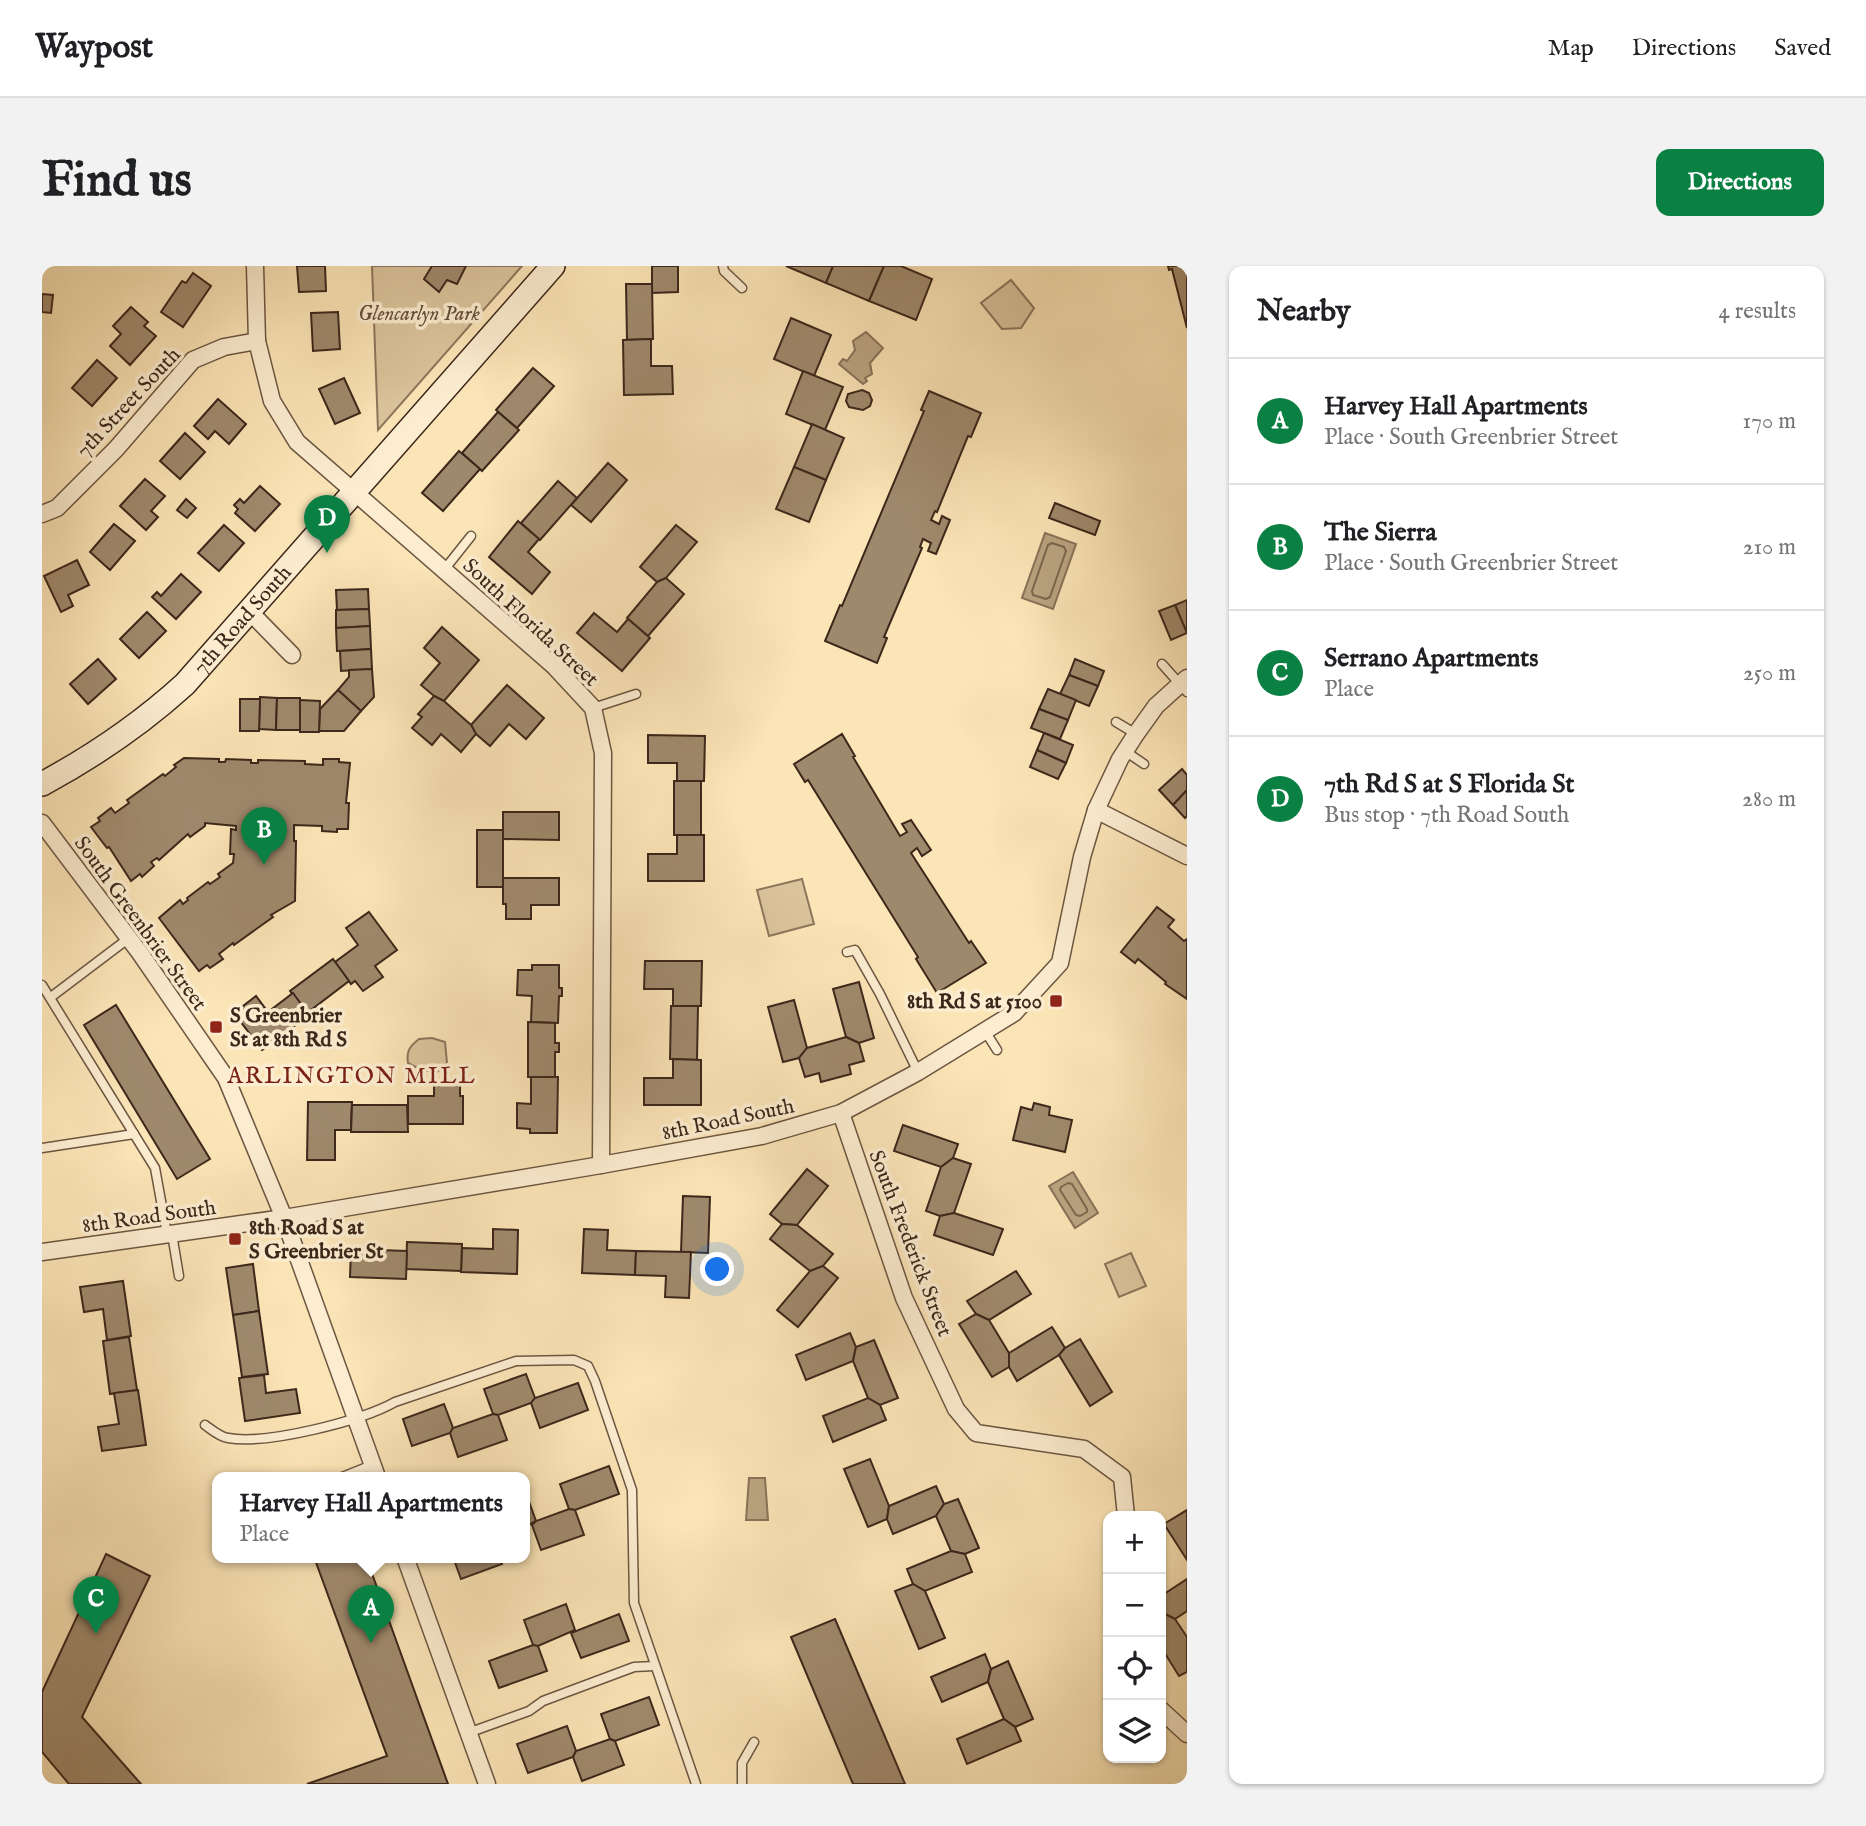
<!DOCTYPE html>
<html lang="en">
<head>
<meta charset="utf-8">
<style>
  :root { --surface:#fff; --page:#f2f2f2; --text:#202124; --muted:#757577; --line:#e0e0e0; --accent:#0b8043 }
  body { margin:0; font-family:"IM FELL English",serif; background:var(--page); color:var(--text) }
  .controls { position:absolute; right:21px; bottom:21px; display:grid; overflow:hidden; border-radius:14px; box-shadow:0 2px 5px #0004 }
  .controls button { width:63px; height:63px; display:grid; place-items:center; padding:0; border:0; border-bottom:2px solid var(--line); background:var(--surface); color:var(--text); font:35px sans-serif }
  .you { position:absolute; left:676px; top:1004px; width:24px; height:24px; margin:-18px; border:5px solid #fff; border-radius:50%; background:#1a73e8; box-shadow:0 0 0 10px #1a73e833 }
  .badge { display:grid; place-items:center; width:46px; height:46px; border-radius:50%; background:var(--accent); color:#fff; font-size:23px; font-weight:700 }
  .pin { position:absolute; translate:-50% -58px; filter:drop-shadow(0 2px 4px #0008) }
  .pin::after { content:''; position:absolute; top:37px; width:24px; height:21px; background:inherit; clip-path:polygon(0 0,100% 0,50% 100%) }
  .popup { position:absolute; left:170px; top:1206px; width:318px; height:91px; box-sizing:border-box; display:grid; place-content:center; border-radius:14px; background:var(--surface); filter:drop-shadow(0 2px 5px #0005); font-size:23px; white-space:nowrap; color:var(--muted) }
  .popup b { font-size:26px; color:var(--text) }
  .popup::after { content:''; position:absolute; left:50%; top:100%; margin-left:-14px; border:14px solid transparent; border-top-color:var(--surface) }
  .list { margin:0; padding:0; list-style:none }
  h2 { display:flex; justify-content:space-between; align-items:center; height:91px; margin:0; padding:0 28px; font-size:30px }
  h2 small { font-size:23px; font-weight:400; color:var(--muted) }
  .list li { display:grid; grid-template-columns:46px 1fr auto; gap:21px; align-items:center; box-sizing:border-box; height:126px; padding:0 28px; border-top:2px solid var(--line) }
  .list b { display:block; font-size:26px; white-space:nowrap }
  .list p { margin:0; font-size:23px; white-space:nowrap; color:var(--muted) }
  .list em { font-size:23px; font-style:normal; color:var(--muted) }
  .icon { flex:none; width:38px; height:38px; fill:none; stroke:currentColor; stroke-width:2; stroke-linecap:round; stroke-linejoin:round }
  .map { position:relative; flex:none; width:1145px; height:1518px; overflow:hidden; border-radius:14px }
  header { display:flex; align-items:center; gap:42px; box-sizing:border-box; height:98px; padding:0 35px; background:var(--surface); border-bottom:2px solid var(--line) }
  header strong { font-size:33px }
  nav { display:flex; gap:38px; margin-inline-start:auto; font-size:24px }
  .intro { display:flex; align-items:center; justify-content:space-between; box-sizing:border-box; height:168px; padding:0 42px }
  h1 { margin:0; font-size:49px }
  .button { padding:18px 32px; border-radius:14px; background:var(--accent); color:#fff; font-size:24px; font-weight:700 }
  main { display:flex; gap:42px; padding:0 42px }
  aside { flex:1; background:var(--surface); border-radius:14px; box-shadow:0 2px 5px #0004 }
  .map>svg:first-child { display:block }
</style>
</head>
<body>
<header>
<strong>Waypost</strong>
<nav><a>Map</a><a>Directions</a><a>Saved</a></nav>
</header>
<div class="intro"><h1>Find us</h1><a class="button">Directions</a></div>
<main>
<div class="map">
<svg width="1145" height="1518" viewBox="0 0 1145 1518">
  <rect width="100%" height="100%" fill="#fbe4b6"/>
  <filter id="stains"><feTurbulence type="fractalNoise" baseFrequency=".00286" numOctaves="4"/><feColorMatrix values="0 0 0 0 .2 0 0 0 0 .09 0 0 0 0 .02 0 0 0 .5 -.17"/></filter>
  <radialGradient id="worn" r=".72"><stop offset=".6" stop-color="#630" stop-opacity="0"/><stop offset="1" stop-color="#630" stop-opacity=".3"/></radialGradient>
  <g fill="#dbc49c" stroke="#8c765c" stroke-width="2">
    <path d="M330,0h150l-144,164z"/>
    <path d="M969,14l23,28 -13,20 -19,1 -21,-26z"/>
    <path d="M760,613l12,45 -45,12 -12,-46z"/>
    <path d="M390,772l13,4 2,21 -10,9 -16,-2 -13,-7c-2,-12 2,-17 11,-24z"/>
    <path d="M1089,987l15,33 -27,11 -14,-33z"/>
  </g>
  <g fill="#baa481" stroke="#887258" stroke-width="2">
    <path d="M824,66l17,16 -13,15 2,11 -7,4 2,3 -4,3 -24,-20 4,-5 4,2 8,-11 -2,-9z"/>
    <path d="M1003,267l31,11 -23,65 -31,-11z"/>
    <path d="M1031,906l25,41 -23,15 -26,-42z"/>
    <path d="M707,1212h16l3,42h-22z"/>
  </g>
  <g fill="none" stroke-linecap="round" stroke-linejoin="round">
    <g stroke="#7b664e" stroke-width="2">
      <path d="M1010,277l12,4 2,4 -16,46 -4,2 -13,-4 -1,-4 16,-46z"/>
      <path d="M1026,917l4,1 15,25v3l-7,4 -4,-1 -16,-25 1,-3z"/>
    </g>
  </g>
  <g fill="#9f896c" stroke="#3c271b" stroke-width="2">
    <path d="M255,0h28l1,25 -27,1z"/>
    <path d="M390,0h34l-9,18 -10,-4 -8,12 -15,-13z"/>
    <path d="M610,0h26v26l-26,1z"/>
    <path d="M744,0h47l-7,17z"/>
    <path d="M791,0h51l-15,35 -43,-18z"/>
    <path d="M842,0h17l31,13 -16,41 -47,-19z"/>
    <path d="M1126,0h19v62l-15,-59 -3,1z"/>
    <path d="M151,7l18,13 -28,41 -22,-15 21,-31 4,2z"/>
    <path d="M584,18h26l1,55 -26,1z"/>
    <path d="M0,28l11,1 -2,18 -9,-1z"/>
    <path d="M89,41l17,15 -4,4 12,10 -26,29 -20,-19 11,-12 -8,-8z"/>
    <path d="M296,46l2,37 -27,2 -2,-38z"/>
    <path d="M749,52l40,17 -17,41 -40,-17z"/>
    <path d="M609,73v27h21l1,28 -49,1 -1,-55z"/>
    <path d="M55,94l20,18 -25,28 -20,-18z"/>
    <path d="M491,102l21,18 -37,42 -21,-18z"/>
    <path d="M761,105l40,16 -18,43 -39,-16z"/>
    <path d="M302,112l16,35 -25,11 -16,-35z"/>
    <path d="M820,124l7,3 3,7 -2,6 -7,4 -14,-3 -3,-6 2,-7z"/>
    <path d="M887,125l52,22 -10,24 -3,-1 -31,76 -2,-1 -4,9 8,4 3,-8 8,4 -14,34 -8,-3 3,-8 -8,-4 -3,8 2,1 -38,89 3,1 -10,25 -52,-22 15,-36 2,1 82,-195 -3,-1z"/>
    <path d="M176,133l28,25 -17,20 -14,-13 -7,8 -14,-13z"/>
    <path d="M456,146l21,18 -37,41 -20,-18z"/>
    <path d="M770,158l32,14 -18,42 -32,-13z"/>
    <path d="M143,167l20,19 -25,27 -20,-18z"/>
    <path d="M417,185l21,18 -37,42 -21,-18z"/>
    <path d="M566,197l19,17 -36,42 -20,-17z"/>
    <path d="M752,201l32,13 -17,42 -33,-13z"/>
    <path d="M103,213l20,17 -14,15 7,6 -12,13 -26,-24z"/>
    <path d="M516,215l19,17 -37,42 -19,-17z"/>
    <path d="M218,220l20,18 -25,27 -20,-18 3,-4 -4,-4 6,-6 4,4z"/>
    <path d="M144,233l10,9 -9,10 -10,-8z"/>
    <path d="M1013,237l45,18 -5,14 -46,-17z"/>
    <path d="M476,255l21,18 -11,13 22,20 -18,22 -43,-37z"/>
    <path d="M72,258l21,17 -25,29 -20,-18z"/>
    <path d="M182,259l20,18 -25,28 -21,-18z"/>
    <path d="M634,259l21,17 -31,36 -9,4 -17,-15z"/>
    <path d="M35,294l12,25 -21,10 5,11 -12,6 -17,-36z"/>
    <path d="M139,308l20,18 -25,27 -24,-22 5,-5 4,4z"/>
    <path d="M624,312l18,16 -36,42 -21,-18 30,-36z"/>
    <path d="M326,323l1,20 -32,1 -1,-20z"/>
    <path d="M1145,334v33l-12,-28z"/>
    <path d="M1133,339l12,28 -16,7 -12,-29z"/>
    <path d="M327,343l1,17 -34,2v-18z"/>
    <path d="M105,346l19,19 -27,27 -19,-19z"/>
    <path d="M552,347l23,19 11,-13 22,19 -28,33 -45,-38z"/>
    <path d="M328,360l1,23 -34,2 -1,-23z"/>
    <path d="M400,361l37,33 -35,41 -10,-5 -13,-11 19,-22 -16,-15z"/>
    <path d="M329,383l1,20 -31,2 -1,-20z"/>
    <path d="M56,393l18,20 -28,25 -18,-20z"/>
    <path d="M1033,393l29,12 -6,15 -29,-11z"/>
    <path d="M330,403l2,28 -13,14 -23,-21 11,-13v-7z"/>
    <path d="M1027,409l29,11 -9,20 -29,-12z"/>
    <path d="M465,419l37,33 -18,21 -17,-15 -19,22 -14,-12 -5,-9z"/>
    <path d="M1006,423l28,11 -8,20 -29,-11z"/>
    <path d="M296,424l23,21 -17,20h-25l1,-22z"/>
    <path d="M392,430l10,5 27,24 5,9 -15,18 -20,-18 -9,11 -20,-17 10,-11 -4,-3z"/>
    <path d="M218,431l17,1 -1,32 -17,-1z"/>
    <path d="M235,432h23v32h-24z"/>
    <path d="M198,433h20l-1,32h-19z"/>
    <path d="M258,434l20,1 -1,31h-19z"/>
    <path d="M997,443l29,11 -8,19 -29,-11z"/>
    <path d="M1002,467l29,12 -7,18 -29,-13z"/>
    <path d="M800,468l13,22 -2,1 47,79 7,-4 -5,-8 9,-4 20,30 -9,6 -5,-8 -6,5 58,90 2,-2 15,22 -49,30 -21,-34 2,-2 -110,-177 -3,2 -11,-18z"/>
    <path d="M606,469l57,1 -1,45h-27v-18h-29z"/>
    <path d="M995,484l29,13 -8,16 -28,-12z"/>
    <path d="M142,492l35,1v3h6l1,-3 25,1v3h7v-3l47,1v3l18,1v-6h16v3l11,1 -4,40h3l-1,26h-11v3l-15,-1v-5l-28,-1v16h2l-1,60 -24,14 2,2 -39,28 -1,-2 -14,11 4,5 -13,9 -3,-3 -8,6 -40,-53 21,-18 3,4 5,-4 -1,-2 21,-16 2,2 10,-7 -2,-3 15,-11 1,-9h-4l1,-25 5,1v-4l-31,-3v3l-15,11 -2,-3 -29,26 -2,-2 -6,4 3,4 -12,11 -2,-3 -9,7 -22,-34 -2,1 -16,-21 9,-6 -2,-3 13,-10 4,5 14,-10 -2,-3 36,-26 2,2 11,-9 -2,-2z"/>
    <path d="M1140,503l5,6v15l-14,15 -14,-15z"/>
    <rect x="632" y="515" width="27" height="54"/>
    <path d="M1145,524v26l-2,2 -12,-13z"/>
    <path d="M461,546h56v28l-56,-1z"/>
    <rect x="435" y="564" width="26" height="57"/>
    <path d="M635,569h27v46h-56v-27h29z"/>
    <path d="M461,612h56v27h-28v14h-25v-15h-3z"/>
    <path d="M1115,641l17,13 -6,7 16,14 3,-2v60l-22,-15 1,-2 -28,-23 -3,4 -14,-11z"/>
    <path d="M327,646l28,38 -22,16 8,11 -20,14 -8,-10 -4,3 -16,-22 23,-17 -12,-17z"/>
    <path d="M291,693l16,22 -42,32 -17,-22z"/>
    <path d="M603,695h57l-1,45h-28v-17h-29z"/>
    <path d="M490,699h27v23h3v8h-3l-1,27 -27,-1 1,-26 -15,-1 1,-25h14z"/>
    <path d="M817,716l15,56 -15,5 -13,-6 -13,-48z"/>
    <path d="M251,727l16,22 -47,35 -28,-37 22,-17 12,16z"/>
    <path d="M752,734l13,48 -8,10 -16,4 -15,-55z"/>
    <path d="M74,739l94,154 -33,20 -93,-154z"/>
    <path d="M629,740h27l-1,54 -27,-1z"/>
    <path d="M486,756l27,1v20h4v9h-4v25h-27z"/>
    <path d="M804,771l13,6 5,18 -15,4 2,9 -30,8 -2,-9 -14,4 -6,-19 8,-10z"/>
    <path d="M631,793l28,1v45h-57v-27h29z"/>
    <path d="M489,811h27l-1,56h-27v-4l-13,-1v-25l14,1z"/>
    <path d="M392,816h26v14h3v28h-55v-28h26z"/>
    <path d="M266,836h44l-1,28h-16v30h-28z"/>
    <path d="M992,837l16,4 -1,8 23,5 -7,32 -52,-12 8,-33 11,3z"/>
    <path d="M310,839h55l1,27h-57z"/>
    <path d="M861,859l55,19 -5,14 -12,9 -47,-16z"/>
    <path d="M911,892l18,6 -17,49 -14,3 -14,-5 15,-44z"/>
    <path d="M765,903l21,17 -31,39 -15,-1 -12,-10z"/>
    <path d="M641,930l27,1 -2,56 -27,-1z"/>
    <path d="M912,947l49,16 -10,26 -59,-20 6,-19z"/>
    <path d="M740,958l15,1 36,29 -10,12 -13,5 -40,-32z"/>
    <path d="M451,963l25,1 -1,44 -56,-2 1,-24 31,1z"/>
    <path d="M542,963l24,1 -1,20 29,1 -1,24 -53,-2z"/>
    <path d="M365,976l55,2 -1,27 -55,-2z"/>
    <path d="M309,983l56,2 -1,28 -56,-2z"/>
    <path d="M594,985l55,1 -2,46 -24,-1 1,-21 -31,-1z"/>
    <path d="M211,998l6,47 -26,4 -7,-47z"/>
    <path d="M781,1000l15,12 -40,49 -21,-17 33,-39z"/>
    <path d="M974,1005l15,23 -42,26 -13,-6 -9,-13z"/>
    <path d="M81,1015l8,55 -24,4 -4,-31 -19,3 -4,-25z"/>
    <path d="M217,1045l9,63 -26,3 -9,-62z"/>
    <path d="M934,1048l13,6 20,33v14l-17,10 -33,-53z"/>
    <path d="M1010,1061l13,21 -6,7 -42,26 -8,-14v-14z"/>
    <path d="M808,1067l6,14 -3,14 -47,19 -10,-25z"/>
    <path d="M87,1071l8,53 -27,4 -7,-53z"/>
    <path d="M1038,1073l32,53 -22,14 -31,-51 6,-7z"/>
    <path d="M832,1074l24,58 -18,7 -12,-7 -15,-37 3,-14z"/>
    <path d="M484,1108l9,24 -4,5 -33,12 -5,-1 -9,-25z"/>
    <path d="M222,1109l2,18 30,-4 4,24 -55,8 -6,-43z"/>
    <path d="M536,1117l10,27 -48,18 -9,-25 4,-5z"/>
    <path d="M96,1124l8,55 -44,6 -4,-24 21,-3 -5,-31z"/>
    <path d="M826,1132l12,7 6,15 -53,22 -10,-26z"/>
    <path d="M402,1138l9,24 -3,5 -38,13 -9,-27z"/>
    <path d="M451,1148l5,1 9,25 -49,17 -8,-24 3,-5z"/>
    <path d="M828,1193l19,47 -2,13 -19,8 -24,-58z"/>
    <path d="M567,1200l10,28 -44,16 -6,-1 -9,-25z"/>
    <path d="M894,1220l8,18 -8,12 -43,18 -6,-15 2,-13z"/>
    <path d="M485,1230l9,25 -11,6v-30z"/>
    <path d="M916,1233l21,49 -14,6 -14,-3 -15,-35 8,-12z"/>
    <path d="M527,1243l6,1 9,25 -43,15 -9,-25 4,-4z"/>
    <path d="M1145,1244v50l-23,-36z"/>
    <path d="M909,1285l14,3 7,18 -47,19 -12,-7 -6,-15z"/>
    <path d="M64,1288l44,22 -68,141 59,67h-72l-27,-32v-60z"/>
    <path d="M272,1291h52l82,227h-141l80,-28z"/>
    <path d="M411,1291h46l3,7 -41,15z"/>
    <path d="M1145,1313v32l-12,8 -12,-6 -2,-4v-13z"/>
    <path d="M871,1318l12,7 20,47 -26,11 -24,-58z"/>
    <path d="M524,1338l9,26 -37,16 -5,-1 -9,-25z"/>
    <path d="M1121,1347l12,6 12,18v35l-8,4 -18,-29v-32z"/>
    <path d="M577,1348l10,27 -48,17 -10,-25z"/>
    <path d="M793,1353l70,165h-52l-62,-147z"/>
    <path d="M491,1379l5,1 9,25 -48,17 -10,-27z"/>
    <path d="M943,1388l6,15 -3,13 -46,20 -11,-25z"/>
    <path d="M966,1395l25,58 -18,8 -11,-8 -16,-37 3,-13z"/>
    <path d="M607,1431l10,28 -44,16 -5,-2 -9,-25z"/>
    <path d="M962,1453l11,8 6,14 -54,23 -10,-25z"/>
    <path d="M525,1460l9,25 -3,6 -45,16 -11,-29z"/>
    <path d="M568,1473l5,2 9,24 -42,16 -9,-24 3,-6z"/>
  </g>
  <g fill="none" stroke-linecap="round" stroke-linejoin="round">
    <g stroke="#6c5642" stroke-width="11">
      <g id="lane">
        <path d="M681,0l1,5 18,17"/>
        <path d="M402,304l27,-34"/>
        <path d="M1120,398l25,28"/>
        <path d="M551,442l43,-14"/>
        <path d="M1074,456l20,12"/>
        <path d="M1083,485l19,13"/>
        <path d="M805,686l8,-2 25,44 38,78"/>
        <path d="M0,719l113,183 12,66"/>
        <path d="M9,731l78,-59"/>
        <path d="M943,765l12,19"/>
        <path d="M0,882l92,-14"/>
        <path d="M130,968l7,42"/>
        <path d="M163,1159c7,5 15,12 23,13 38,7 134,-17 167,-36l121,-41 58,-1 14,6 7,15 37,109 2,113 62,181"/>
        <path d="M300,1211l30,-12"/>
        <path d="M426,1467l61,-22 14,-10 91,-34 20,-1"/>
        <path d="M700,1518v-21l12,-21"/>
      </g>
    </g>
    <g stroke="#6c5642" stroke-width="19">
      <g id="street">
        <path d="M213,0l2,75 15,60 25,41 257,224 39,42 10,45 -2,412"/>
        <path d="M0,248l15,-6 59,-59 77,-89 31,-13 33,-6"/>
        <path d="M208,346l42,43"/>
        <path d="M1054,544l91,46"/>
        <path d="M0,557l98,130 86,125 58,140 93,259"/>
        <path d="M799,847l63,185 52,111 20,24 108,16 38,28 4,39"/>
        <path d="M0,986l242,-34 317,-53 161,-29 79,-23 77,-41 96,-59 46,-50 22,-106 14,-47 24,-51 16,-25 20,-28 31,-28"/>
        <path d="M363,1291l82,227"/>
        <path d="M1119,1444l26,24"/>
      </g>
    </g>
    <g stroke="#3c271b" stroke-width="26">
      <g id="secondary">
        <path id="s1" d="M0,518c54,-29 98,-59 143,-100l368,-418"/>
      </g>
    </g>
    <use href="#lane" stroke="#fcedd0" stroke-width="8"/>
    <use href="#street" stroke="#fcedd0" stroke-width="16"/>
    <use href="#secondary" stroke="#fcedd0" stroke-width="23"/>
  </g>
  <g fill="#8f2418" stroke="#fcedd0" stroke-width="2.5">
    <rect x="1007" y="728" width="14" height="14" rx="3.5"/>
    <rect x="167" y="754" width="14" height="14" rx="3.5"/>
    <rect x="186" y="966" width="14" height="14" rx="3.5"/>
  </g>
  <g text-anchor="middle" stroke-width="7" stroke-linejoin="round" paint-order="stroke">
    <g font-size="21" font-style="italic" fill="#644e3b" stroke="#fcedd0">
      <text x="377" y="54">Glencarlyn Park</text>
    </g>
    <g font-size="21" fill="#3c271b" stroke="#fcedd0">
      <text transform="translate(86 136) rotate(-47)" y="7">7th Street South</text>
      <text dy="7" stroke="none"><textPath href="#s1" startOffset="261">7th Road South</textPath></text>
      <text transform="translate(489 356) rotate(43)" y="7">South Florida Street</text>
      <text transform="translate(99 657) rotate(54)" y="7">South Greenbrier Street</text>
      <text transform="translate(686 853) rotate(-12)" y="7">8th Road South</text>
      <text transform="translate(107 950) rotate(-8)" y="7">8th Road South</text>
      <text transform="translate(869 977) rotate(69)" y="7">South Frederick Street</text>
    </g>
    <g font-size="21" font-weight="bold" fill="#3c271b" stroke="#fcedd0" text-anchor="start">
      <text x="1000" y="742" text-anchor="end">8th Rd S at 5100</text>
      <text x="188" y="756">S Greenbrier<tspan x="188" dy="24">St at 8th Rd S</tspan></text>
      <text x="207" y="968">8th Road S at<tspan x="207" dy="24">S Greenbrier St</tspan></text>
    </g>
    <g font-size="23" letter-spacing="2" fill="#7a1f14" stroke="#fcedd0">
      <text x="310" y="817">ARLINGTON MILL</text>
    </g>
  </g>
  <rect width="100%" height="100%" filter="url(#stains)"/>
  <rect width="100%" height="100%" fill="url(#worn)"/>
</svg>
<div class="controls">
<button>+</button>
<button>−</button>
<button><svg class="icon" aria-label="locate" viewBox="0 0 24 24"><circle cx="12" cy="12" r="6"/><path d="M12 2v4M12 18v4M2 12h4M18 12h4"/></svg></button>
<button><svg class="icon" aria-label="layers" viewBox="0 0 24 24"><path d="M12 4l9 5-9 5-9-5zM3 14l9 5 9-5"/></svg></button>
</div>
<div class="you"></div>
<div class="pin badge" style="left:329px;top:1377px">A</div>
<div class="popup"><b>Harvey Hall Apartments</b>Place</div>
<div class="pin badge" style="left:222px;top:599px">B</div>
<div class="pin badge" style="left:54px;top:1368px">C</div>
<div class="pin badge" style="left:285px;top:287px">D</div>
</div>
<aside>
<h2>Nearby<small>4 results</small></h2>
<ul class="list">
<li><span class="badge">A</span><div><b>Harvey Hall Apartments</b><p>Place · South Greenbrier Street</p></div><em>170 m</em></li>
<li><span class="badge">B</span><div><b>The Sierra</b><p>Place · South Greenbrier Street</p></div><em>210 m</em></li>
<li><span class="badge">C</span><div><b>Serrano Apartments</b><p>Place</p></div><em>250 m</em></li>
<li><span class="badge">D</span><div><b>7th Rd S at S Florida St</b><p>Bus stop · 7th Road South</p></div><em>280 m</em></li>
</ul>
</aside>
</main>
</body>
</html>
